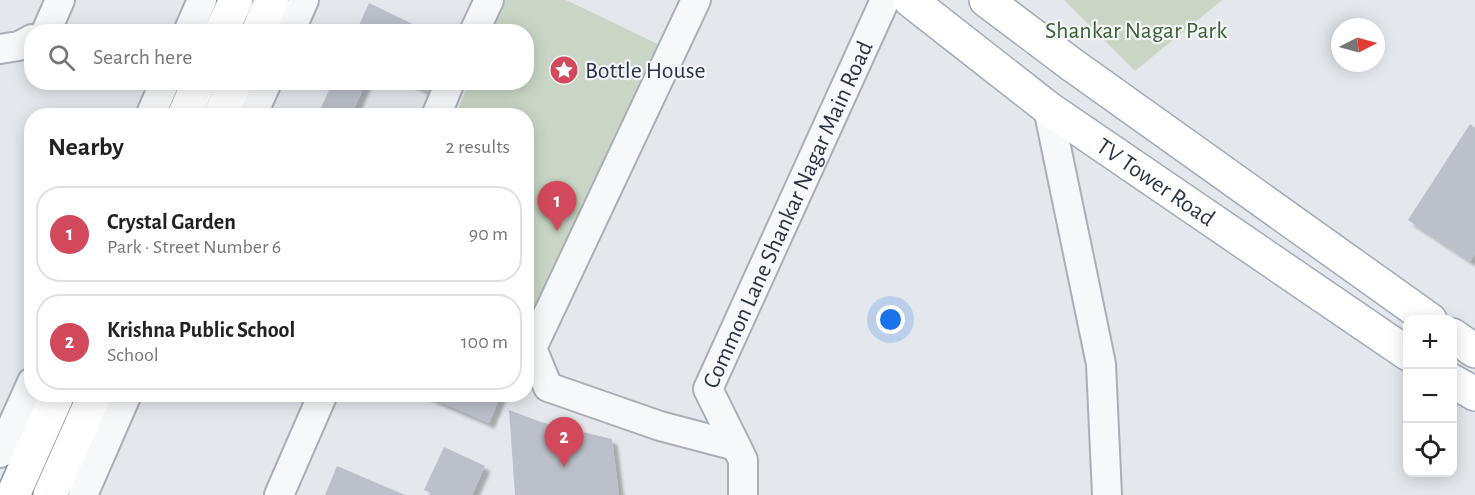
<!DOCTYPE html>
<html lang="en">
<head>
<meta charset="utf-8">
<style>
  :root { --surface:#fff; --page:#f2f2f2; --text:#222; --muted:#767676; --line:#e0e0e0; --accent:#d1495b }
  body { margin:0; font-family:"Alegreya Sans",sans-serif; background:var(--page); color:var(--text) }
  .controls { position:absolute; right:18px; bottom:18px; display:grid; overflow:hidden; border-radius:12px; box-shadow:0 3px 15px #0003 }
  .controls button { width:54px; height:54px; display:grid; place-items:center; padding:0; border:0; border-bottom:2px solid var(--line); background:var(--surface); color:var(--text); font:30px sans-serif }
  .compass { position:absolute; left:1331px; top:18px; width:54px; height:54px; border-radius:50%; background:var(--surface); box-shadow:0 3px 15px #0003; rotate:84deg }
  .you { position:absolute; left:891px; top:320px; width:21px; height:21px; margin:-15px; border:4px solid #fff; border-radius:50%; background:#1a73e8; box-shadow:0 0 0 9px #1a73e833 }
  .badge { display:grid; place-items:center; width:39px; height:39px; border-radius:50%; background:var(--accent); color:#fff; font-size:20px; font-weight:700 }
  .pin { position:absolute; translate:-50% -50px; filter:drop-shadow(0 2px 3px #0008) }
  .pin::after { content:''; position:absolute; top:32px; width:21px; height:18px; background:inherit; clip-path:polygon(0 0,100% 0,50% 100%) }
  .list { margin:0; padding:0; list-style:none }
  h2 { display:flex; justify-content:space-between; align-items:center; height:78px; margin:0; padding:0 24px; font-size:26px }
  h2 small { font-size:20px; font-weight:400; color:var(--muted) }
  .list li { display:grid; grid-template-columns:39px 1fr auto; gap:18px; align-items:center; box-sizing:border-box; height:96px; margin:0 12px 12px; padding:0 12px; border:2px solid var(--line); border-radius:24px }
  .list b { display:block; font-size:22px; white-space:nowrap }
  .list p { margin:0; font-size:20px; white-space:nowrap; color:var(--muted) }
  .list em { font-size:20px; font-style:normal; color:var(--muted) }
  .icon { flex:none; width:33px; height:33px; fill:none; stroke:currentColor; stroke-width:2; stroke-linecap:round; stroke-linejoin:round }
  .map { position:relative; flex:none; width:1475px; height:495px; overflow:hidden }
  .search { position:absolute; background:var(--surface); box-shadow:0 3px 15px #0003; left:24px; top:24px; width:510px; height:66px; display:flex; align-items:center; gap:15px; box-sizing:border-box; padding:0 21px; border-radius:24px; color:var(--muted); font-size:22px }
  .panel { position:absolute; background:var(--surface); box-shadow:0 3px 15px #0003; left:24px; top:108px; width:510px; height:294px; border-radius:24px }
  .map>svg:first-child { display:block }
</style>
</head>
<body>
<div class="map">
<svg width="1475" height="495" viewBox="0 0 1475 495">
  <defs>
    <filter id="shadow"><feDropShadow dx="5.5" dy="5.5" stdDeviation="1.5" flood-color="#0004"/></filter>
  </defs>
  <rect width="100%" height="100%" fill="#e4e7ec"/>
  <g fill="#c9d6c5">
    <path d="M504,0h62l96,46 -136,300v-230h-71l14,-33 57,-1v-50l-35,-1z"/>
    <path d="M1064,0h158l-87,71z"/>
  </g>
  <g fill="#bbc0ca" filter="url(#shadow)">
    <path d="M369,3l60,29h-73z"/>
    <path d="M333,82h33l-15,34h-34z"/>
    <path d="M408,82h28l-5,11z"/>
    <path d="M1470,124l5,4v126l-5,7 -62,-41z"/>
    <path d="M422,394h79l-12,29z"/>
    <path d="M509,410l32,12 71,17 7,56h-104z"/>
    <path d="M444,447l41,19 -13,29h-37l-11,-5z"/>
    <path d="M337,466l68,29h-80z"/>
  </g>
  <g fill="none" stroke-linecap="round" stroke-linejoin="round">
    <g stroke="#a9aeb7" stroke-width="32">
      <g id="minor">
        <path d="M696,0l-164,348 16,39 112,39 76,20"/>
        <path d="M46,32l14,-32"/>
        <path d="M188,32l14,-32"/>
        <path d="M290,32l14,-32"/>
        <path d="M474,32l15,-32"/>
        <path d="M0,49l19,-3 13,-7"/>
        <path d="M1048,108l53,256 6,131"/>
        <path d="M150,116l15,-34"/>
        <path d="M252,116l15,-34"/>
        <path d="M436,116l14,-34"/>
        <path d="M0,453l32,-71"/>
        <path d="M83,495l44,-101"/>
        <path d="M279,495l44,-101"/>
        <path id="s1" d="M743,495v-35l-35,-71 177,-389"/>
      </g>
    </g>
    <g stroke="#a3abb8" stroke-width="36">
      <g id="major">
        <path id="s2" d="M910,0l138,108 360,246"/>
        <path d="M986,0l85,64 359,256"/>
        <path d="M1452,335l23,16"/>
        <path d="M1452,381l23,13"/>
      </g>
    </g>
    <g stroke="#8b94a3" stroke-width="36">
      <g id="highway">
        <path d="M221,32l15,-32"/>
        <path d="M258,32l14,-32"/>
        <path d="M184,116l15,-34"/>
        <path d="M220,116l15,-34"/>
        <path d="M13,495l45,-101"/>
        <path d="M50,495l45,-101"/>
      </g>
    </g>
    <use href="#minor" stroke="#f7f8fa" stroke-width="28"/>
    <use href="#major" stroke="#fff" stroke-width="33"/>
    <use href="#highway" stroke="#fff" stroke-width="33"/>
  </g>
  <defs>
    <g id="sight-disc" transform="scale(1.5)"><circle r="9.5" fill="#d1495b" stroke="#f4f6f9"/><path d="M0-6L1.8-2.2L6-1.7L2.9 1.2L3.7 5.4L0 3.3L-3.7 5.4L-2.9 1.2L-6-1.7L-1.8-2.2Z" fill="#fff"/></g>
  </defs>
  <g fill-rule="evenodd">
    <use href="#sight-disc" x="564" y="70"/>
  </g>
  <g text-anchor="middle" stroke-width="4.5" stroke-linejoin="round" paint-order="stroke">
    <g font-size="24" fill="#3f6138" stroke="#f4f6f9">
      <text x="1136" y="38">Shankar Nagar Park</text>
    </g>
    <g font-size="24" fill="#2b3445" stroke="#f4f6f9" text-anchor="start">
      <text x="585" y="78">Bottle House</text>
    </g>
    <g font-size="24" fill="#2b3445" stroke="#f4f6f9">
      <text dy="8" stroke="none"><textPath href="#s2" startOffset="306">TV Tower Road</textPath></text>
      <text dy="8" stroke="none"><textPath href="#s1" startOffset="306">Common Lane Shankar Nagar Main Road</textPath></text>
    </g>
  </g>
</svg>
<div class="controls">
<button>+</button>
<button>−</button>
<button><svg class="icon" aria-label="locate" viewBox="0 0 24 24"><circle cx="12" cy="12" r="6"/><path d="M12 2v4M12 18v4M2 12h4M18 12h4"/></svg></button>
</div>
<svg class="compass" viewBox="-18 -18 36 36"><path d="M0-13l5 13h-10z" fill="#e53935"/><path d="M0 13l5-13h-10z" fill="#767676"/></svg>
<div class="you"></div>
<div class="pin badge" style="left:557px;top:231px">1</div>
<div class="pin badge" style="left:564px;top:467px">2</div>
<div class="search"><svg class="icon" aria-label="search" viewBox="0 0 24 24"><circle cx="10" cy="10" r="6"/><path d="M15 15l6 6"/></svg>Search here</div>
<section class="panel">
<h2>Nearby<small>2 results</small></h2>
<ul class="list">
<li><span class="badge">1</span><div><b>Crystal Garden</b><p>Park · Street Number 6</p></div><em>90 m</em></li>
<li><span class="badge">2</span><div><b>Krishna Public School</b><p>School</p></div><em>100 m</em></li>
</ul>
</section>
</div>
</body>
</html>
